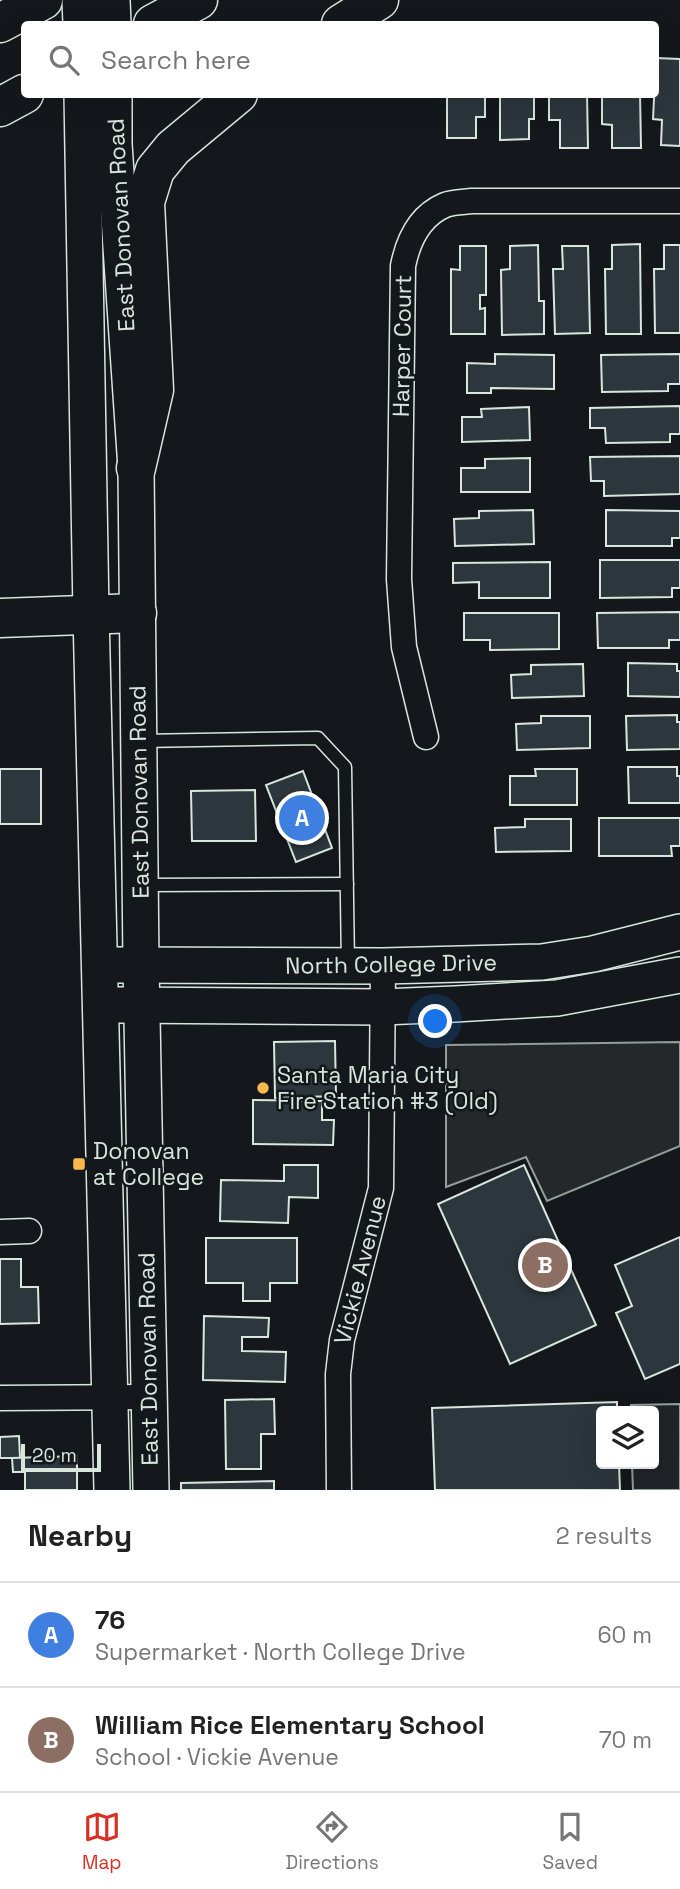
<!DOCTYPE html>
<html lang="en">
<head>
<meta charset="utf-8">
<style>
  :root { --surface:#fff; --page:#f2f2f2; --text:#222; --muted:#767676; --line:#e0e0e0; --accent:#d93025 }
  body { margin:0; font-family:"Space Grotesk",sans-serif; background:var(--page); color:var(--text) }
  .controls { position:absolute; right:21px; bottom:21px; display:grid; overflow:hidden; border-radius:7px; box-shadow:0 7px 28px #0002 }
  .controls button { width:63px; height:63px; display:grid; place-items:center; padding:0; border:0; border-bottom:2px solid var(--line); background:var(--surface); color:var(--text); font:35px sans-serif }
  .scale { position:absolute; left:21px; bottom:18px; width:80px; box-sizing:border-box; padding-left:7px; border:4px solid #d8e6dc; border-top:0; font-size:19px; line-height:24px; white-space:nowrap; color:#d8e6dc; -webkit-text-stroke:5px #14181c; paint-order:stroke }
  .you { position:absolute; left:436px; top:1022px; width:24px; height:24px; margin:-18px; border:5px solid #fff; border-radius:50%; background:#1a73e8; box-shadow:0 0 0 10px #1a73e833 }
  .badge { display:grid; place-items:center; width:46px; height:46px; border-radius:50%; background:var(--accent); color:#fff; font-size:23px; font-weight:700 }
  .pin { position:absolute; translate:-50% -50%; border:4px solid #fff; box-shadow:0 2px 7px #0006 }
  .list { margin:0; padding:0; list-style:none }
  h2 { display:flex; justify-content:space-between; align-items:center; height:91px; margin:0; padding:0 28px; font-size:30px }
  h2 small { font-size:23px; font-weight:400; color:var(--muted) }
  .list li { display:grid; grid-template-columns:46px 1fr auto; gap:21px; align-items:center; box-sizing:border-box; height:105px; padding:0 28px; border-top:2px solid var(--line) }
  .list b { display:block; font-size:26px; white-space:nowrap }
  .list p { margin:0; font-size:23px; white-space:nowrap; color:var(--muted) }
  .list em { font-size:23px; font-style:normal; color:var(--muted) }
  .icon { flex:none; width:38px; height:38px; fill:none; stroke:currentColor; stroke-width:2; stroke-linecap:round; stroke-linejoin:round }
  .map { position:relative; flex:none; width:680px; height:1490px; overflow:hidden }
  .search { position:absolute; background:var(--surface); box-shadow:0 7px 28px #0002; left:21px; right:21px; top:21px; height:77px; display:flex; align-items:center; gap:18px; box-sizing:border-box; padding:0 24px; border-radius:7px; color:var(--muted); font-size:26px }
  .sheet { height:301px; background:var(--surface) }
  nav { display:flex; justify-content:space-around; align-items:center; box-sizing:border-box; height:98px; border-top:2px solid var(--line); background:var(--surface); font-size:19px; color:var(--muted) }
  nav a { display:grid; justify-items:center; gap:4px }
  nav .on { color:var(--accent) }
  .map>svg:first-child { display:block }
</style>
</head>
<body>
<div class="map">
<svg width="680" height="1490" viewBox="0 0 680 1490">
  <rect width="100%" height="100%" fill="#14181c"/>
  <path fill="#202428" stroke="#939e99" stroke-width="2" d="M680,1404v86h-47l-1,-26h22v-53h-23v-6z"/>
  <path fill="#24282b" stroke="#939e99" stroke-width="2" d="M680,1042v104l-133,55 -21,-44 -80,30v-142z"/>
  <g fill="#2c363c" stroke="#d8e6dc" stroke-width="2">
    <path d="M656,58l24,1v87l-19,-1 1,-25 -9,-1z"/>
    <path d="M447,94h38v23h-9v21h-29z"/>
    <path d="M500,94h34v25h-5v20l-29,1z"/>
    <path d="M549,94h38l1,54h-28v-28h-11z"/>
    <path d="M602,94h38l1,54h-29v-23l-10,-1z"/>
    <path d="M640,244l1,90h-35l-1,-65h7v-24z"/>
    <path d="M538,245l1,56h5v33l-42,1 -1,-65 9,-1v-23z"/>
    <path d="M664,245h16v88h-25l-1,-64h10z"/>
    <path d="M460,246h26v49h-6v14l5,-1v26h-34v-65l9,1z"/>
    <path d="M562,246h26l2,87 -35,1 -2,-65h10z"/>
    <path d="M495,354l59,1v34l-63,-1v5h-24v-30l28,1z"/>
    <path d="M680,354v30h-12v7l-66,1 -1,-37z"/>
    <path d="M680,406v28h-10v8l-64,1 -1,-15h-15v-20z"/>
    <path d="M529,407l1,33 -68,2v-25h20l-1,-8z"/>
    <path d="M680,456v38l-76,2v-15h-13l-1,-24z"/>
    <path d="M530,458v34h-69v-24h24v-9z"/>
    <path d="M533,510l1,34 -79,2 -1,-27 25,-1v-7z"/>
    <path d="M606,510l74,1v27h-8v8h-66z"/>
    <path d="M600,560h80v28h-8v9l-72,1z"/>
    <path d="M550,562v36h-71v-16l-26,1v-20z"/>
    <path d="M680,612v28h-11v8h-71l-1,-35z"/>
    <path d="M464,613h95v36l-69,1v-10h-26z"/>
    <path d="M628,663l49,1v7h3v26l-52,-1z"/>
    <path d="M583,664l1,32 -72,2 -1,-23 20,-1v-9z"/>
    <path d="M677,715v7h3v27l-53,1 -1,-34z"/>
    <path d="M541,716h49v32l-73,2 -1,-26 25,-1z"/>
    <path d="M628,767h49v9h3v27h-51z"/>
    <rect x="0" y="769" width="41" height="55"/>
    <path d="M535,769h42v36h-67v-29h26z"/>
    <path d="M303,771l29,77 -36,14 -30,-77z"/>
    <path d="M255,790l1,51h-64l-1,-50z"/>
    <path d="M599,818h81v28h-9l1,10h-73z"/>
    <path d="M525,819h46v32l-75,1 -1,-24 30,-1z"/>
    <path d="M335,1041l1,55 -61,2 -1,-56z"/>
    <path d="M253,1100l69,1v19h12l-1,25 -80,-1z"/>
    <path d="M284,1165h34v33l-29,-1 -1,26 -68,-2 1,-41 63,1z"/>
    <path d="M524,1165l72,160 -86,39 -72,-160z"/>
    <path d="M680,1237v127l-35,15 -29,-66 16,-7 -17,-41z"/>
    <path d="M206,1238h91v45h-27v18h-27v-18h-37z"/>
    <path d="M0,1259h21v28h17l1,36 -39,1z"/>
    <path d="M204,1316l65,2 -1,19h-26v14l44,1 -1,30 -82,-2z"/>
    <path d="M274,1399l1,35h-14v35h-35l-1,-69z"/>
    <path d="M617,1402v9h-16v53h18l1,26h-185l-3,-82z"/>
    <path d="M19,1436l1,22h-20v-21z"/>
    <path d="M77,1456v34h-52v-18h-12l-1,-14z"/>
    <path d="M274,1481v9h-93v-7z"/>
  </g>
  <g fill="none" stroke-linecap="round" stroke-linejoin="round">
    <g stroke="#d8e6dc" stroke-width="15">
      <g id="lane">
        <path d="M140,741l178,-3 27,29 3,198"/>
        <path d="M144,885l203,-1"/>
      </g>
    </g>
    <g stroke="#d8e6dc" stroke-width="27">
      <g id="street">
        <path d="M426,737l-22,-90 -5,-68 4,-313c5,-25 16,-50 42,-61 7,-3 19,-3 27,-4h208"/>
        <path d="M0,1232l29,-1"/>
        <path d="M0,1398l149,-1"/>
        <path d="M339,1490l-1,-116 4,-34 39,-152 2,-222"/>
      </g>
    </g>
    <g stroke="#d8e6dc" stroke-width="38">
      <g id="secondary">
        <path d="M80,0l1,24"/>
        <path d="M112,0l1,24"/>
        <path d="M82,94l9,519 21,877"/>
        <path d="M114,94v50l22,324 5,497 10,525"/>
        <path d="M117,965l266,1 159,-4 51,-8 87,-22"/>
        <path d="M118,1005l264,2 73,-3 102,-6 123,-23"/>
      </g>
    </g>
    <g stroke="#d8e6dc" stroke-width="41">
      <g id="highway">
        <path d="M0,23l43,-23"/>
        <path d="M153,24l45,-24"/>
        <path d="M341,24l38,-24"/>
        <path d="M0,107l24,-13"/>
        <path d="M136,468l18,-78 -9,-188 10,-32 18,-22 65,-54"/>
        <path d="M0,618l137,-5"/>
      </g>
    </g>
    <use href="#lane" stroke="#14181c" stroke-width="12"/>
    <use href="#street" stroke="#14181c" stroke-width="24"/>
    <use href="#secondary" stroke="#14181c" stroke-width="35"/>
    <use href="#highway" stroke="#14181c" stroke-width="38"/>
  </g>
  <g fill="#ffb74d" stroke="#14181c" stroke-width="2.5">
    <circle cx="263" cy="1088" r="7"/>
    <rect x="72" y="1157" width="14" height="14" rx="3.5"/>
  </g>
  <g text-anchor="middle" stroke-width="5" stroke-linejoin="round" paint-order="stroke">
    <g font-size="23" fill="#d8e6dc" stroke="#14181c">
      <text transform="translate(121 225) rotate(-93)" y="8">East Donovan Road</text>
      <text transform="translate(402 346) rotate(-89)" y="8">Harper Court</text>
      <text transform="translate(139 792) rotate(-91)" y="8">East Donovan Road</text>
      <text transform="translate(391 964) rotate(-1)" y="8">North College Drive</text>
      <text transform="translate(360 1270) rotate(-76)" y="8">Vickie Avenue</text>
      <text transform="translate(148 1359) rotate(-91)" y="8">East Donovan Road</text>
    </g>
    <g font-size="23" fill="#d8e6dc" stroke="#14181c" text-anchor="start">
      <text x="277" y="1083">Santa Maria City<tspan x="277" dy="26">Fire Station #3 (Old)</tspan></text>
      <text x="93" y="1159">Donovan<tspan x="93" dy="26">at College</tspan></text>
    </g>
  </g>
</svg>
<div class="controls">
<button><svg class="icon" aria-label="layers" viewBox="0 0 24 24"><path d="M12 4l9 5-9 5-9-5zM3 14l9 5 9-5"/></svg></button>
</div>
<div class="scale">20 m</div>
<div class="you"></div>
<div class="pin badge" style="left:302px;top:818px;background:#3f7fe0">A</div>
<div class="pin badge" style="left:545px;top:1265px;background:#8d6e63">B</div>
<div class="search"><svg class="icon" aria-label="search" viewBox="0 0 24 24"><circle cx="10" cy="10" r="6"/><path d="M15 15l6 6"/></svg>Search here</div>
</div>
<section class="sheet">
<h2>Nearby<small>2 results</small></h2>
<ul class="list">
<li><span class="badge" style="background:#3f7fe0">A</span><div><b>76</b><p>Supermarket · North College Drive</p></div><em>60 m</em></li>
<li><span class="badge" style="background:#8d6e63">B</span><div><b>William Rice Elementary School</b><p>School · Vickie Avenue</p></div><em>70 m</em></li>
</ul>
</section>
<nav>
<a class="on"><svg class="icon" aria-label="map" viewBox="0 0 24 24"><path d="M3 6l6-2 6 2 6-2v14l-6 2-6-2-6 2zM9 4v14M15 6v14"/></svg>Map</a>
<a><svg class="icon" aria-label="directions" viewBox="0 0 24 24"><path d="M12 3l9 9-9 9-9-9zM9 14v-3h6M13 9l2 2-2 2"/></svg>Directions</a>
<a><svg class="icon" aria-label="saved" viewBox="0 0 24 24"><path d="M7 4h10v16l-5-4-5 4z"/></svg>Saved</a>
</nav>
</body>
</html>
